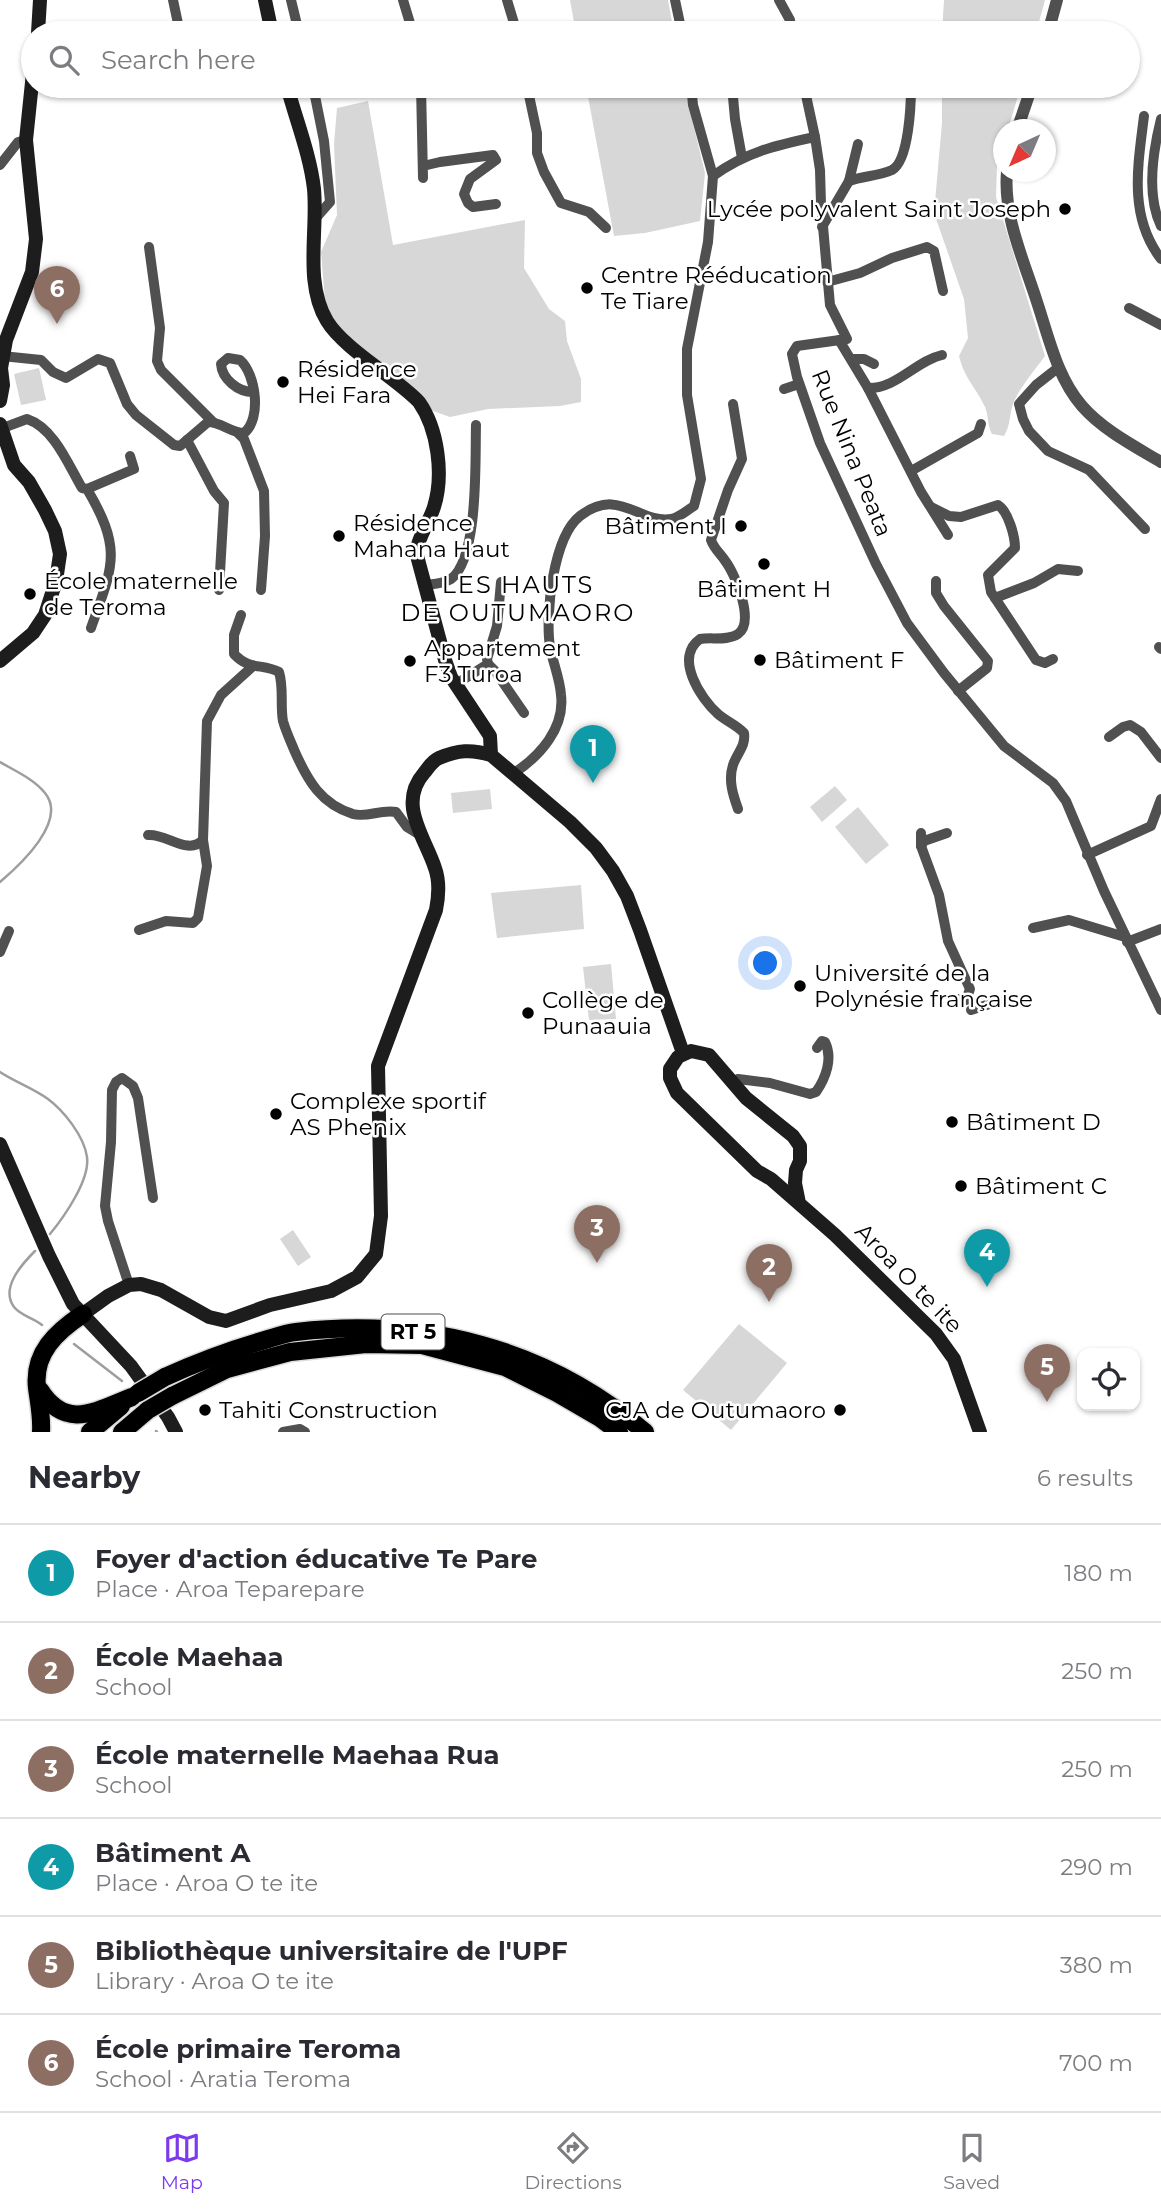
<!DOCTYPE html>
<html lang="en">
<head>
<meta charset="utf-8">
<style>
  :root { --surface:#fff; --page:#f2f2f3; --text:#2b2b33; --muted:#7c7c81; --line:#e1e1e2; --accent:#7c3aed }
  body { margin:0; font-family:Montserrat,sans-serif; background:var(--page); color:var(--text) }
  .controls { position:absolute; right:21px; bottom:21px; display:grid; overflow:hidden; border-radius:14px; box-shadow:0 2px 5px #0004 }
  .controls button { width:63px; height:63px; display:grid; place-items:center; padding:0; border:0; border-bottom:2px solid var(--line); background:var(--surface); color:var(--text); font:35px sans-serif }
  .compass { position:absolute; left:993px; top:119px; width:63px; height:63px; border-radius:50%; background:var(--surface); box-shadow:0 2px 5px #0004; rotate:224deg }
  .you { position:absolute; left:766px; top:964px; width:24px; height:24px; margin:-18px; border:5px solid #fff; border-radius:50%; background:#1a73e8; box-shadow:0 0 0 10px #1a73e833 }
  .badge { display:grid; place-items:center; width:46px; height:46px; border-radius:50%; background:var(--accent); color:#fff; font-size:23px; font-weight:700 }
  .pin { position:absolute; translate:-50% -58px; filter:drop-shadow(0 2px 4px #0008) }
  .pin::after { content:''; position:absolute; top:37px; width:24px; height:21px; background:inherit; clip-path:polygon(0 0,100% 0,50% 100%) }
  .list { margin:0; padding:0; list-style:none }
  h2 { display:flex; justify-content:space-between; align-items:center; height:91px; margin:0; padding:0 28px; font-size:30px }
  h2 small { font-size:23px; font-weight:400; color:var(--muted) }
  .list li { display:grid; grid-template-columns:46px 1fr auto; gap:21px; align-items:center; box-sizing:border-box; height:98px; padding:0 28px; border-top:2px solid var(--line) }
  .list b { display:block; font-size:26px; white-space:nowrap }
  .list p { margin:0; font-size:23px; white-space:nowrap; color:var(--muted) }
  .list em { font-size:23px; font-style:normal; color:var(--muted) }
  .icon { flex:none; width:38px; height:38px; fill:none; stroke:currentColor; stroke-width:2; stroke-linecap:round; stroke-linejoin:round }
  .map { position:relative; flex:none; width:1161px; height:1432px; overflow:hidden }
  .search { position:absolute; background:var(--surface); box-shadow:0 2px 5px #0004; left:21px; right:21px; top:21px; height:77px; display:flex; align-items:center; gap:18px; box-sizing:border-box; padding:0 24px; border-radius:38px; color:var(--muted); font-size:26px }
  .sheet { height:679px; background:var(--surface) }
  nav { display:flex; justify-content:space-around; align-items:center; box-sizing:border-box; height:98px; border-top:2px solid var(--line); background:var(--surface); font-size:19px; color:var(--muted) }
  nav a { display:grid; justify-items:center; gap:4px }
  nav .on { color:var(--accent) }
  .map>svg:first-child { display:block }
</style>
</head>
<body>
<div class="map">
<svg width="1161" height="1432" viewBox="0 0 1161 1432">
  <rect width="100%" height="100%" fill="#fff"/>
  <g fill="#d7d7d7">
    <path d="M570,0h98l6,33h-98z"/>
    <path d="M944,0h101l-9,33h-94z"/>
    <path d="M586,86h98l21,87 -5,48 -55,12 -31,3z"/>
    <path d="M942,86h79l-13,43 -4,1 -1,13 -6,23 -1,31 49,159c-11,15 -25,31 -32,48 -4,12 -2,20 -9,32l-12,-2c-5,-9 -3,-18 -7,-27 -9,-20 -20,-27 -26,-51l9,-18 -4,-39 -30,-86 8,-90z"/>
    <path d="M368,101l25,144 132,-25 -1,48 25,41 16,12 2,20 14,38v23l-21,4 -72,3 -38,8 -17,-6 -62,-57 -34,-26 -12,-27 -4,-49 16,-37 -3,-71 3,-36z"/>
    <path d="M39,368l7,32 -25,5 -7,-31z"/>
    <path d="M835,786l12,14 -25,22 -12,-15z"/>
    <path d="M490,789l2,20 -39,4 -2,-20z"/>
    <path d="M858,807l31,38 -23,19 -31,-37z"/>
    <path d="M581,885l3,44 -87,9 -6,-45z"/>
    <path d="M611,964l5,55 -27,1 -6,-53z"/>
    <path d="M293,1230l18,27 -13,9 -18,-27z"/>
    <path d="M739,1324l48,39 -56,67 -48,-40z"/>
  </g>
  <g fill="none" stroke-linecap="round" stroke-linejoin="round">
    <g stroke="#9e9e9e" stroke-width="2.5">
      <path d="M0,762c15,9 34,17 45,31 23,28 -25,72 -45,89"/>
      <path d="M0,1072c15,10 33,16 48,27 16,12 36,37 39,58 3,23 -23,60 -37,77"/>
      <path d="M35,1251c-13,13 -35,37 -21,56 7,9 20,11 28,18"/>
      <path d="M74,1344l48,37"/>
      <path d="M156,1431l1,1"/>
    </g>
    <g stroke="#dbdbdb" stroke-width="21">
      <g id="trunk">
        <path d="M165,1377c33,-15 65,-27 100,-37 10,-3 21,-7 31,-8 128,-15 250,16 349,100"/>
        <path d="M40,1390c26,41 56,21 92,7"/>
        <path d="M172,1396l55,-27 63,-17 76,-8 56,1 83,22 52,26 43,25 19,14"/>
        <path d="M41,1432c1,-15 -2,-29 -4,-44 -4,-35 19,-56 46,-74"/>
        <path d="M90,1432l31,-26"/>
        <path d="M122,1432l26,-22"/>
      </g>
    </g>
    <g stroke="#505050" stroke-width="10">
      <path d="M173,0l7,33"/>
      <path d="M291,0l8,33"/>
      <path d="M403,0l10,33"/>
      <path d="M507,0l10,33"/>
      <path d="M675,0l7,33"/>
      <path d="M779,0l11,20 1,13"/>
      <path d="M887,33l10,-5"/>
      <path d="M313,86l11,55 6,61 -15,17"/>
      <path d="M421,86l2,92"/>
      <path d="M527,86l10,47v20l7,19 17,31 28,9 17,16"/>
      <path d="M691,86l2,19 20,71"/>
      <path d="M732,86l3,33 7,39"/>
      <path d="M804,86l11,51"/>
      <path d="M1144,116c-6,49 -16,100 17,143"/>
      <path d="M1161,119c-8,32 -15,76 0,107"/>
      <path d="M0,165l18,-23 8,-2"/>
      <path d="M423,166l17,-4 53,-7 3,5 -26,19 -6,15 4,9 5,4 23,-3"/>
      <path d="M849,181c14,-5 30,-5 43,-11 17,-9 19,-66 19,-84"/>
      <path d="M822,227l27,-46 9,-37"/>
      <path d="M149,247l11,81 -3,33 4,9 52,52"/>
      <path d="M827,282l33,-9 32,-15 35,-11 7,4 9,40"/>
      <path d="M1129,308l32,17"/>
      <path d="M839,340l29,48 53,104 27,43"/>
      <path d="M2,356l39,4 12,12 13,6 32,-19 12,4 17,41 9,11 38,30 6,1 28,-24c13,0 23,11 36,11 18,-14 12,-59 -4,-73l-12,-2 -7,6c1,15 17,28 32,28"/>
      <path d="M852,359h12l10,5"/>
      <path d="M1059,367l-23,18 -17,19 4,15 6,12 19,20 41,19 56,59"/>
      <path d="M868,388c28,1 48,-27 74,-33"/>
      <path d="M784,389l15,-5"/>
      <path d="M733,404l9,55 -14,31 -17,50c3,9 10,14 15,22 10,14 29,60 12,72 -10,7 -27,3 -38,5 -26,18 0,59 18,75 8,7 19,11 26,19 2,13 -7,20 -11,32 -5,15 0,30 5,44"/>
      <path d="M0,429l27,-10c27,9 41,45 55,69l5,1c36,61 26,77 4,139"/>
      <path d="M238,433l6,6 20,52 1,45 -4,54"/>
      <path d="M187,440l27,51 10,12 -5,87"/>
      <path d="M911,471l67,-38 3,-9"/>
      <path d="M87,489l47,-20 -4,-13"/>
      <path d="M931,507l18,9 12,1 37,-12c10,6 17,31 17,43l-27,27 3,17 45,68 9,3 8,-4"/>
      <path d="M936,581v12l8,13 44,55 -1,7 -29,23"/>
      <path d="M425,585c9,-1 18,-1 26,-6 28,-21 24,-120 25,-154"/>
      <path d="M995,598l39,-15 24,-14 20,2"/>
      <path d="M241,615l-7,20v19c16,17 28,9 45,18 5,16 1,33 4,49 3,11 8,21 12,31 13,29 26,52 58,62 14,4 28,-5 43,-2l11,15 13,8"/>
      <path d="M1159,647l2,2"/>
      <path d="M488,664l7,7 29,42"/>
      <path d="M456,684l32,-20 -1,-5 10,-33 4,-44"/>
      <path d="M1109,737l14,-10 7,-2 11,7 20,26"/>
      <path d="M514,773c26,-17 51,-45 47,-78 -1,-16 -8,-32 -11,-48 -5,-32 3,-110 30,-131 39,-30 59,8 91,3 8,-1 16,-9 23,-13l7,-27 -14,-84v-46l21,-107 5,-66c33,-24 64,-31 102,-39l5,33 1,34 9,101 17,34 -50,7 -5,8 5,23 23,66 56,121 31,59 37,50 60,73 49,37 13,18 38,90 57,119"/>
      <path d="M921,833v13l18,49 9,46 22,48 -4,11 -9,-1"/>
      <path d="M148,835c18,-2 40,21 55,5"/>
      <path d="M921,846l3,-5 23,-8"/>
      <path d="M1087,855l64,-29 10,-27"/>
      <path d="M1033,928l36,-8 56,17"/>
      <path d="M139,930l27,-9 27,2 5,-5 9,-52 -4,-26 4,-119 14,-26 31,-28"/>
      <path d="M1127,942l34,-13"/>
      <path d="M0,952l9,-21"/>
      <path d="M971,1010l28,-9"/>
      <path d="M733,1084l5,-5 32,4 40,11 6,-2c10,-14 17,-34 9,-50l-3,-1 -5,7"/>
      <path d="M129,1285l-21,-64 -3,-15 6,-64 1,-52 4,-8 6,-4 11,8 5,12 15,100"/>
      <path d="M283,1432l17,-3 5,3"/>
    </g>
    <g stroke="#505050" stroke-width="12">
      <path d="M1048,33l9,-33"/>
      <path d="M1017,130l15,-44"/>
      <path d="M1007,172c-4,44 17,89 30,130 12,36 20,75 45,104 21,24 52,40 79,56"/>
    </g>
    <g stroke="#1d1d1d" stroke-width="14">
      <path d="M265,0l7,33"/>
      <path d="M38,33l2,-33"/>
      <path d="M287,86c9,34 23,68 27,103 4,42 -10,94 13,132 17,28 68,56 92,81 19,27 25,73 15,105 -5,16 -15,28 -18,45l29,108 6,17 39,59 1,19"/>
      <path d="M0,401l3,-16 -2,-17 5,-28 26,-68 4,-33 -10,-99 7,-67"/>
      <path d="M0,424l14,41 15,17 16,28 10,21 5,23 -4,27 -11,34 -12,18 -33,28"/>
      <path d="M0,1144l49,112 24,48 58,62 37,51 8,15"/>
      <path d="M799,1203l-4,-20 1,-13 4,-9v-15l-7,-10 -47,-38 -37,-43 -18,-4 -13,6 -8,12v9l7,15 80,78 14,8 64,56 101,99 18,25 26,73"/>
      <path d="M83,1314l25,-18 21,-11 12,-1 20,6 48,27 17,4 44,-16 61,-14 26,-14 19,-23 5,-38 -3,-150 58,-156c3,-15 4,-28 -1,-42 -10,-31 -38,-64 -11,-95 5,-6 8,-12 15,-15 19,-8 32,-9 52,-3l79,67 26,26 17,23 14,25 13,34 43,123"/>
    </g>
    <use href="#trunk" stroke="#000" stroke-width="18"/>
    <g stroke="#dbdbdb" stroke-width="21" stroke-linecap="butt">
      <g id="trunk-bridge">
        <path d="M138,1393l27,-16"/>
        <path d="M148,1410l24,-14"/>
      </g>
    </g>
    <use href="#trunk-bridge" stroke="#000" stroke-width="18"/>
  </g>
  <g fill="#000" stroke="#fff" stroke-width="2.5">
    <circle cx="1065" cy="209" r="7"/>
    <circle cx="587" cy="288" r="7"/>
    <circle cx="283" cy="382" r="7"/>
    <circle cx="741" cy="526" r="7"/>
    <circle cx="339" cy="536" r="7"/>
    <circle cx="764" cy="564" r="7"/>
    <circle cx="30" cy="594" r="7"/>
    <circle cx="760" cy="660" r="7"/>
    <circle cx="410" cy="661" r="7"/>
    <circle cx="800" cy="986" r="7"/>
    <circle cx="528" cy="1013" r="7"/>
    <circle cx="276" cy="1114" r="7"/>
    <circle cx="952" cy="1122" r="7"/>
    <circle cx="961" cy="1186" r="7"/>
    <circle cx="205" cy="1410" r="7"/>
    <circle cx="840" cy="1410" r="7"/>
  </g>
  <g text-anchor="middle" stroke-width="5" stroke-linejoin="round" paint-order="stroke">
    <rect fill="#fff" stroke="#4c4c4c" stroke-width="2" x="381.5" y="1314.5" width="63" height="35" rx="5"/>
    <g font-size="21" font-weight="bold" fill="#000">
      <text x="413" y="1339">RT 5</text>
    </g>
    <g font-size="23" fill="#000" stroke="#fff" text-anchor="start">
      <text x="1051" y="217" text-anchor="end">Lycée polyvalent Saint Joseph</text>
      <text x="601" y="283">Centre Rééducation<tspan x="601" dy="26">Te Tiare</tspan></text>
      <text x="297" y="377">Résidence<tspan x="297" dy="26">Hei Fara</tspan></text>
      <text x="353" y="531">Résidence<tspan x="353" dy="26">Mahana Haut</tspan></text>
      <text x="727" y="534" text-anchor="end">Bâtiment I</text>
      <text x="44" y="589">École maternelle<tspan x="44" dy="26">de Teroma</tspan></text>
      <text x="764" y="597" text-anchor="middle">Bâtiment H</text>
      <text x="424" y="656">Appartement<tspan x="424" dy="26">F3 Turoa</tspan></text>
      <text x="774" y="668">Bâtiment F</text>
      <text x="814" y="981">Université de la<tspan x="814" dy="26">Polynésie française</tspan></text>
      <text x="542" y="1008">Collège de<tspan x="542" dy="26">Punaauia</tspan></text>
      <text x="290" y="1109">Complexe sportif<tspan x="290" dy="26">AS Phenix</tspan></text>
      <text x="966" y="1130">Bâtiment D</text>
      <text x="975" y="1194">Bâtiment C</text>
      <text x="219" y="1418">Tahiti Construction</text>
      <text x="826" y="1418" text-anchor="end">CJA de Outumaoro</text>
    </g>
    <g font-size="23" fill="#000" stroke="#fff">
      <text transform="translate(852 453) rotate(68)" y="8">Rue Nina Peata</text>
      <text transform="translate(909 1278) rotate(46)" y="8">Aroa O te ite</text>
    </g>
    <g font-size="24" letter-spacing="2" fill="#000" stroke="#fff">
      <text x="518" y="593">LES HAUTS<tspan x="518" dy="28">DE OUTUMAORO</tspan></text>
    </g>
  </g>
</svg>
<div class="controls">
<button><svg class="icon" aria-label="locate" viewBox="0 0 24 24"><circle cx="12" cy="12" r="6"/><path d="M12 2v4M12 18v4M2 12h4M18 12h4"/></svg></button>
</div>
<svg class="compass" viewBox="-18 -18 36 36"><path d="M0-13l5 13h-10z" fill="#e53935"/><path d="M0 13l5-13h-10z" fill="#7c7c81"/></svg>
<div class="you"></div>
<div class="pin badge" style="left:593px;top:783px;background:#0f9aa8">1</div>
<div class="pin badge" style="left:769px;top:1302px;background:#8d6e63">2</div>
<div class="pin badge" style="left:597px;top:1263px;background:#8d6e63">3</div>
<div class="pin badge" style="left:987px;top:1287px;background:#0f9aa8">4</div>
<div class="pin badge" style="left:1047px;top:1402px;background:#8d6e63">5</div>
<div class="pin badge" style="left:57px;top:324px;background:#8d6e63">6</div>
<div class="search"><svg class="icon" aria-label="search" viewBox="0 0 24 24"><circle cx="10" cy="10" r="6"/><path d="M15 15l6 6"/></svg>Search here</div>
</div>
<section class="sheet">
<h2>Nearby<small>6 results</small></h2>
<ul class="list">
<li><span class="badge" style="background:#0f9aa8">1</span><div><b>Foyer d'action éducative Te Pare</b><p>Place · Aroa Teparepare</p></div><em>180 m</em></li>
<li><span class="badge" style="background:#8d6e63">2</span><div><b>École Maehaa</b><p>School</p></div><em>250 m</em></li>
<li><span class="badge" style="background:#8d6e63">3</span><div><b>École maternelle Maehaa Rua</b><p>School</p></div><em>250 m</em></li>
<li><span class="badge" style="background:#0f9aa8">4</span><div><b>Bâtiment A</b><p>Place · Aroa O te ite</p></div><em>290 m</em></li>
<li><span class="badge" style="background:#8d6e63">5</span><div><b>Bibliothèque universitaire de l'UPF</b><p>Library · Aroa O te ite</p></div><em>380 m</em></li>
<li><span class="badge" style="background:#8d6e63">6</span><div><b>École primaire Teroma</b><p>School · Aratia Teroma</p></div><em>700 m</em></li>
</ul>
</section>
<nav>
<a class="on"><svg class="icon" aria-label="map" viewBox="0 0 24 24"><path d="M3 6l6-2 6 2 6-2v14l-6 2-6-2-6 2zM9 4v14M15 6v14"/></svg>Map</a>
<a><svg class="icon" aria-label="directions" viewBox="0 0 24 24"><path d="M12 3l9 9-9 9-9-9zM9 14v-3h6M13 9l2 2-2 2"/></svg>Directions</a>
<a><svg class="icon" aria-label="saved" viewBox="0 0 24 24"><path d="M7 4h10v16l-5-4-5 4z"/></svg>Saved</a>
</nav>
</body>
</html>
